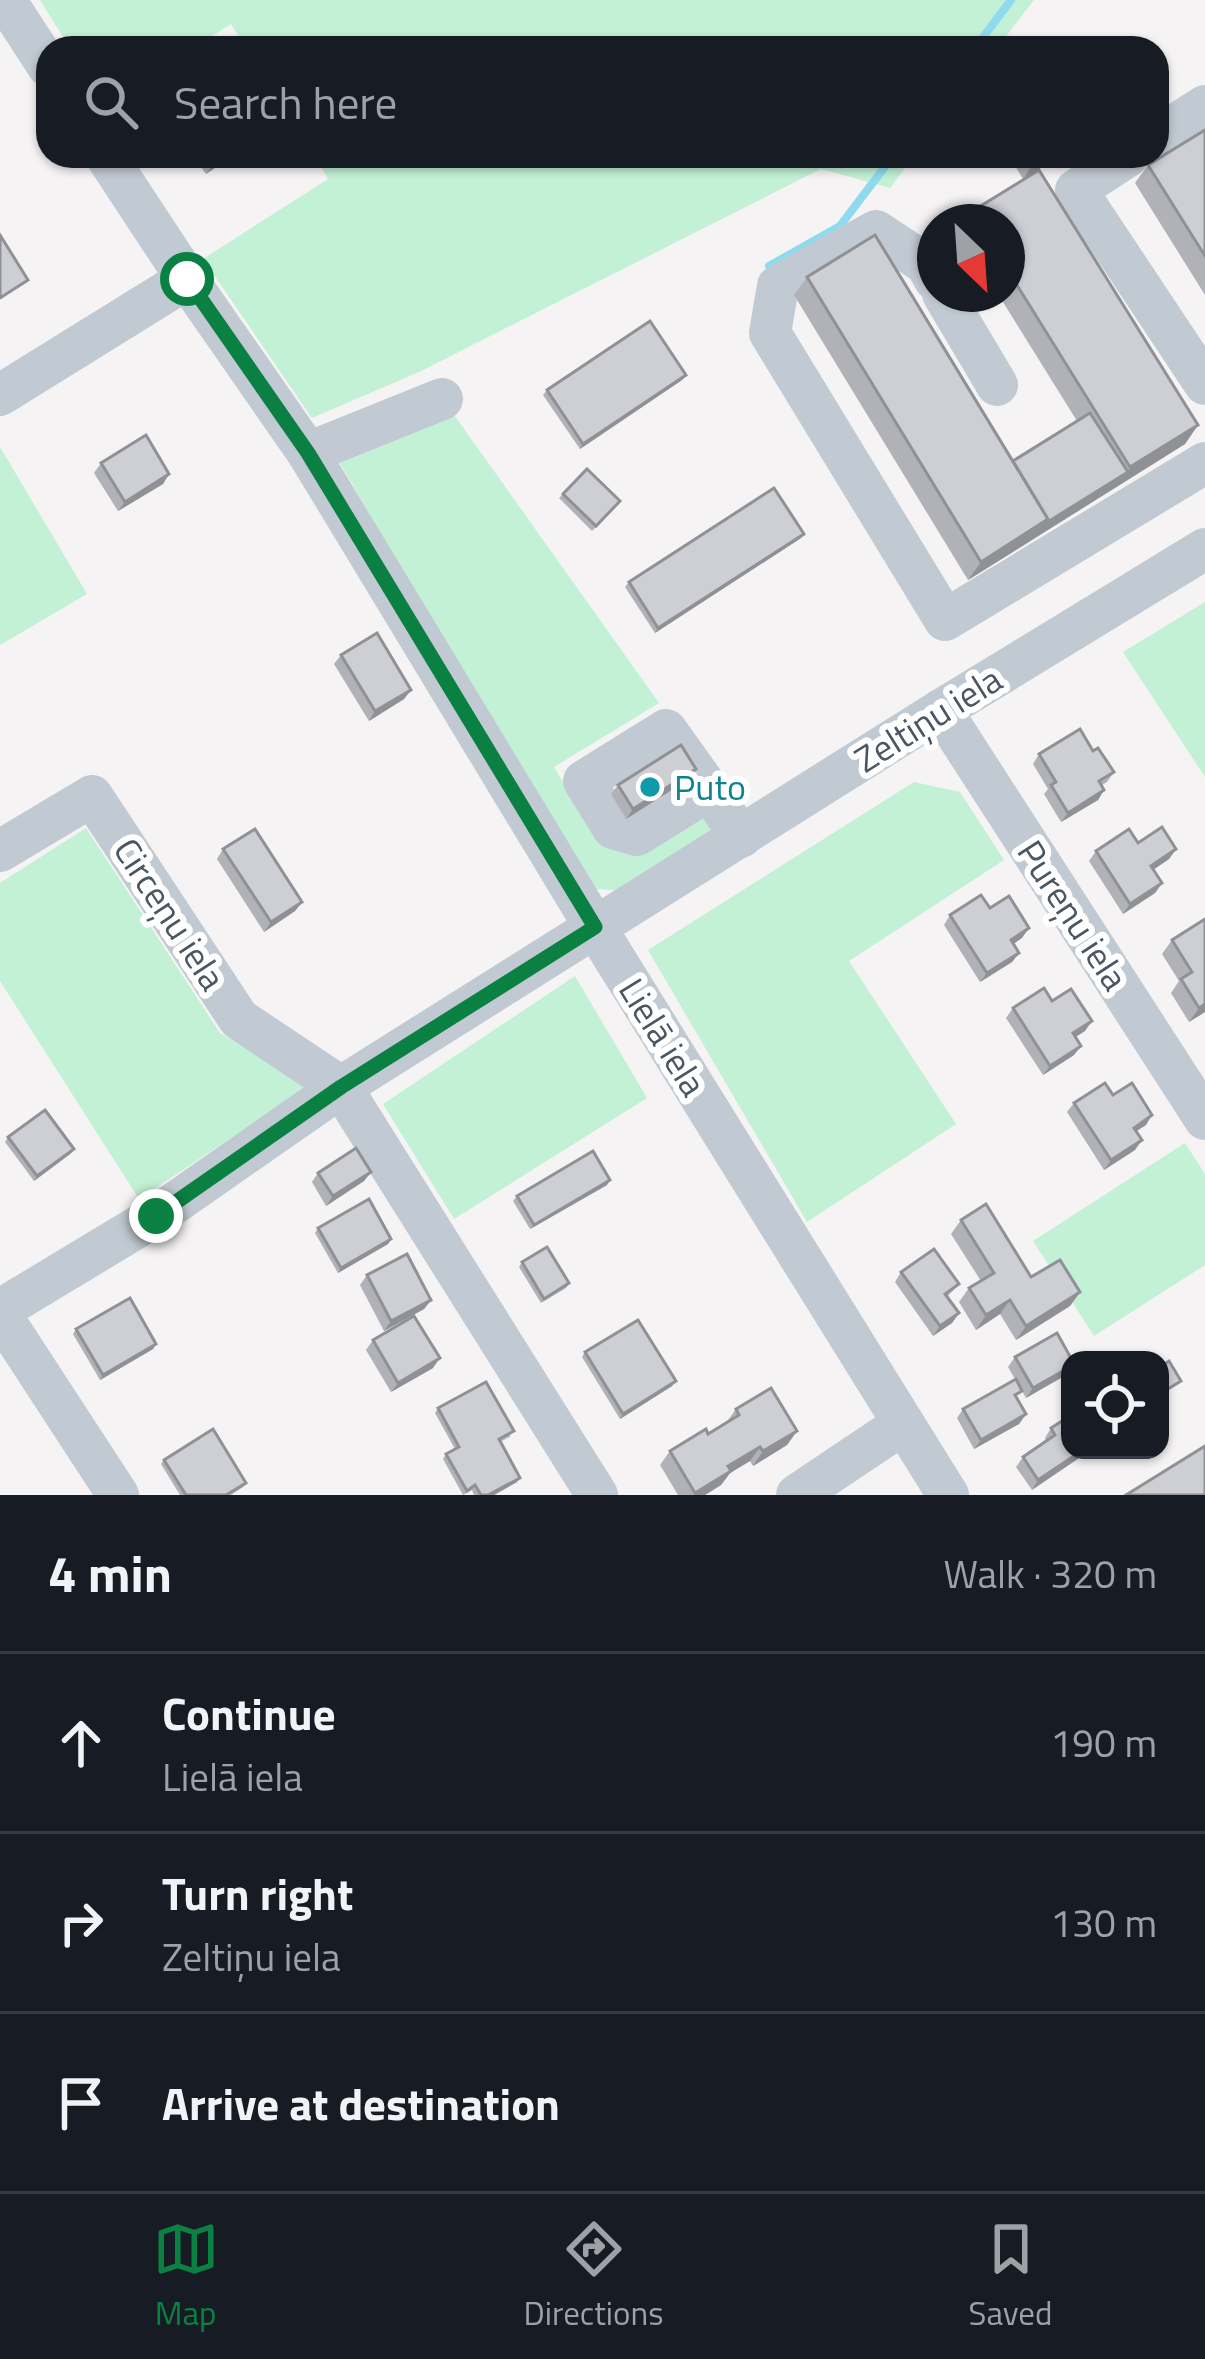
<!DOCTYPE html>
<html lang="en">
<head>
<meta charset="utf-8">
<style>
  :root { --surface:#171b24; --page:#242831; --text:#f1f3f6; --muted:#9ea1a6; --line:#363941; --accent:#0b8043 }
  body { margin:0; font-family:"Titillium Web",sans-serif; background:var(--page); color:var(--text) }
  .controls { position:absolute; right:36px; bottom:36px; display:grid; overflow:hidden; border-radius:24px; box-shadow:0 3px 9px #0004 }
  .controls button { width:108px; height:108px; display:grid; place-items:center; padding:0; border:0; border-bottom:3px solid var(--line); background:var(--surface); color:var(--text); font:60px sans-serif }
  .compass { position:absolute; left:917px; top:204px; width:108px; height:108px; border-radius:50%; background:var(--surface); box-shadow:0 3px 9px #0004; rotate:155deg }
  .stop { position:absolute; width:36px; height:36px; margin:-27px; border:9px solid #0b8043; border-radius:50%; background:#fff }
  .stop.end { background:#0b8043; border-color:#fff; box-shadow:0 3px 12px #0008 }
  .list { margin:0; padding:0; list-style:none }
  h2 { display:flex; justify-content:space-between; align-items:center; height:156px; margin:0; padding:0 48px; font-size:51px }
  h2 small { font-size:39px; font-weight:400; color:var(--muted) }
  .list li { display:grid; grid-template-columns:78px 1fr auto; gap:36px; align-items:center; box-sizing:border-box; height:180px; padding:0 48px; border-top:3px solid var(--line) }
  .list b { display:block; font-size:45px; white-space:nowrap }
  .list p { margin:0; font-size:39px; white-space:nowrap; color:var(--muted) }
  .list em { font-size:39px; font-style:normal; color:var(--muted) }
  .icon { flex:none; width:66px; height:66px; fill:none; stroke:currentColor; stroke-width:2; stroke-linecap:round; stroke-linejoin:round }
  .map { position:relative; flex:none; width:1205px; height:1495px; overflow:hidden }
  .search { position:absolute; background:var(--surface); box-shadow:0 3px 9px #0004; left:36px; right:36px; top:36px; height:132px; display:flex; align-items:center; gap:30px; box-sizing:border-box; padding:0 42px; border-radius:36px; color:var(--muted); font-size:45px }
  .sheet { height:696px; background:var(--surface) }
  nav { display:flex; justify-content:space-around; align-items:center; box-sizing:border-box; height:168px; border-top:3px solid var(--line); background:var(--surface); font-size:33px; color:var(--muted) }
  nav a { display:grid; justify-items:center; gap:6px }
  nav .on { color:var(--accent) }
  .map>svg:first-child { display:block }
</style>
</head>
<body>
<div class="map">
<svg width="1205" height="1495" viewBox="0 0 1205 1495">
  <rect width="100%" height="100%" fill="#f5f3f3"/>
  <g fill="#c3f1d5">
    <path d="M40,0h994l-37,48h-751l-15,-24 -38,24h-123z"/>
    <path d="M315,156h599l-24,32 -69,-19 -402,203 -107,46 -109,-159 125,-80z"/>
    <path d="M452,412l207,291 -105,64 46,78 36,9 69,-43 14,18 -96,62 -26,-2 -15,-9 -245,-422z"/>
    <path d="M0,447l87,147 -87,51z"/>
    <path d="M1205,602v175l-82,-125z"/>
    <path d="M914,782l46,10 44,68 -155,101 107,163 -149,98 -159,-272z"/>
    <path d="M86,828l134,205 91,52 -172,114 -139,-218v-98z"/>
    <path d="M575,976l72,122 -193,121 -71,-115z"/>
    <path d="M1185,1143l20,31v91l-111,71 -61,-95z"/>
  </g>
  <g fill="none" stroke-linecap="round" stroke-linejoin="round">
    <g stroke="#90daee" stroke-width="8">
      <path d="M975,48l36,-48"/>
      <path d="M769,266l71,-40 53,-70"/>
    </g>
    <g stroke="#c1cad2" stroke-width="42">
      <path d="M5,0l43,66"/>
      <path d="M1157,137l48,-31"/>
      <path d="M106,156l81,123 121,174 287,474 353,568"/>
      <path d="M1128,156l-52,34 129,194"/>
      <path d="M935,280l-9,-16 -50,-33 -98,55 -8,47 175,287 260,-157"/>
      <path d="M943,294l54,91"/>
      <path d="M0,395l187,-116"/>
      <path d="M308,453l134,-54"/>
      <path d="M941,710l264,409"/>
      <path d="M709,790l-43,-60 -82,51 29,47 24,7 72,-45 32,47"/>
      <path d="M0,851l92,-55 147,223 102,68 256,408"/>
      <path d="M0,1310l156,-94 185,-129 600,-377 264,-161"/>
      <path d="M0,1314l118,181"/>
      <path d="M797,1495l106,-71"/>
    </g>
  </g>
  <g fill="#b0b2b7">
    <path d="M1205,130v165l-70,-112 13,-18z"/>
    <path d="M193,156h39l-26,18z"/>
    <path d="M1009,156h51l-37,23z"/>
    <path d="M1039,170l159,255 -13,19 -217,136 -174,-285 13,-18 68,-42 138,226 64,-40 -79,-127h9v-72h-43l7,-10z"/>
    <path d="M682,380l-102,69 -37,-54 4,-5z"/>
    <path d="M101,463l68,11 -6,10 -45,27 -24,-38z"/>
    <path d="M563,494l53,12 -24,25 -33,-33z"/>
    <path d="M801,538l-146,95 -30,-46 4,-5z"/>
    <path d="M341,655l70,35 -7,9 -35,22 -35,-57z"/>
    <path d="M1093,751l21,21 -7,10 -5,3 2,5 -6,10 -37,22 -17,-28 4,-5 -15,-25 6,-10z"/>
    <path d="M689,779l-63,40 -15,-25 7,-9z"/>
    <path d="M1138,843l38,6 -7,10 -16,11 9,13 -7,10 -32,21 -34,-53 7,-10z"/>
    <path d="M223,849l79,53 -7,9 -31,21 -47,-73z"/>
    <path d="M990,908l32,30 -9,6 6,9 -7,9 -32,20 -36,-57 6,-10z"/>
    <path d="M1205,919v93l-16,10 -18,-29 8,-12 -17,-27 10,-14z"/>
    <path d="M1052,1001l33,30 -10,6 -1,18 -31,20 -37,-57 7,-10z"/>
    <path d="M1074,1103l72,22 -10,6 -1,19 -31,20 -37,-58z"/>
    <path d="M8,1137l66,12 -4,5 -36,27 -29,-39z"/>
    <path d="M371,1172l-7,9 -38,25 -14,-24 6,-9z"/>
    <path d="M607,1185l-77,44 -17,-28 4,-5z"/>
    <path d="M961,1220l70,57 49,15 -10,14 -54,34 -16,-26 -24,16 -17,-28 10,-14 12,-7 -30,-47z"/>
    <path d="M318,1228l73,11 -3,5 -50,29 -23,-40z"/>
    <path d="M522,1262l47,21 -3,5 -25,15 -22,-36z"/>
    <path d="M901,1272l58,12 -12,13 12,16 -7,10 -19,13 -38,-54z"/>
    <path d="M367,1275l64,25 -7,9 -40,22 -24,-46z"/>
    <path d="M76,1329l80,15 -3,5 -53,31 -27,-46z"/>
    <path d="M373,1340l60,28 -42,24 -25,-42z"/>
    <path d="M585,1352l87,34 -52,33 -38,-62z"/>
    <path d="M1015,1357l55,3v11l-44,27 -18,-31z"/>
    <path d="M438,1408l73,28 -11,6 17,40 -23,13h-20l-2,-5 -9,5 -20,-36 3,-5 9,-5 -20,-36z"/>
    <path d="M736,1409l61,22 -10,14 -34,21 -3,-5 -20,12 -9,12 -16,10h-27l-18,-30 10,-14 38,-17 18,-11z"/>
    <path d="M963,1409l63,5 -7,10 -45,25 -17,-31z"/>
    <path d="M1051,1428l19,22 -38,40 -16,-23 7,-10 23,-16 -1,-3z"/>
    <path d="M164,1460l82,23 -3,4 -12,8h-51l-19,-31z"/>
  </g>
  <g fill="#909195">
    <path d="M225,156h7l-26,18 7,-9z"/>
    <path d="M1047,156h13l-37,23 10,-15z"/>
    <path d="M686,375l-4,5 -102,69 3,-5z"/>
    <path d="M1198,425l-13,19 -217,136 13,-18 147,-90 2,-5z"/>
    <path d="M169,474l-6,10 -45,27 7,-9z"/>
    <path d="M804,534l-3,4 -146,95 3,-5z"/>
    <path d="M411,690l-7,9 -35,22 6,-10z"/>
    <path d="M696,769l-7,10 -63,40 7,-10z"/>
    <path d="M1104,790l-6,10 -37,22 7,-9z"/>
    <path d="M1176,849l-7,10 -25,17 7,-10z"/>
    <path d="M1162,883l-7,10 -32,21 7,-10z"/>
    <path d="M302,902l-7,9 -31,21 7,-10z"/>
    <path d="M1029,928l-7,10 -18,12 7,-10z"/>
    <path d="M1019,953l-7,9 -32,20 7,-9z"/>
    <path d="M1205,1004v8l-16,10 10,-14z"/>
    <path d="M1092,1021l-7,10 -19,12 7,-10z"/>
    <path d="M1081,1046l-7,9 -31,20 7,-9z"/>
    <path d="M1152,1115l-6,10 -19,12 7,-9z"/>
    <path d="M1142,1140l-7,10 -31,20 7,-10z"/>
    <path d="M74,1149l-4,5 -36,27 3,-5z"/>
    <path d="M371,1172l-7,9 -38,25 7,-10z"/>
    <path d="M610,1180l-3,5 -77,44 4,-4z"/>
    <path d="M391,1239l-3,5 -50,29 3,-5z"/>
    <path d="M1080,1292l-10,14 -54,34 10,-14z"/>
    <path d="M431,1300l-7,9 -40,22 7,-10z"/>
    <path d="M1010,1300l-10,14 -24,16 10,-15z"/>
    <path d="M959,1313l-7,10 -19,13 7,-10z"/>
    <path d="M156,1344l-3,5 -53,31 3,-5z"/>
    <path d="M440,1358l-7,10 -42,24 7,-9z"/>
    <path d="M1070,1367l-2,7 -42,24 7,-10z"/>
    <path d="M676,1381l-4,5 -52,33 3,-5z"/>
    <path d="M1026,1414l-7,10 -45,25 7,-9z"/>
    <path d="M797,1431l-10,14 -34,21 10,-15z"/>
    <path d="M760,1447l-10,14 -20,12 -9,12 -16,10h-11l34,-29z"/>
    <path d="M1083,1450h8l-59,40 6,-10z"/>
    <path d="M520,1478l-3,4 -23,13h-6z"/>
  </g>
  <g fill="#cdcfd5" stroke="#909195" stroke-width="3">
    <path d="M1205,130v126l-57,-91z"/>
    <path d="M207,156h18l-12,9z"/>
    <path d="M1028,156h19l-14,8z"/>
    <path d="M1039,170l159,255 -68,42 -123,-198v-47h-29l-7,-10z"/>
    <path d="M0,235l28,45 -28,18z"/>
    <path d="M875,235l173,284 -67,43 -174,-285z"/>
    <path d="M650,321l36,54 -103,69 -36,-54z"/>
    <path d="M1090,413l38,59 -82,51 2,-4 -35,-58z"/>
    <path d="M146,435l23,39 -44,28 -24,-39z"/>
    <path d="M587,469l33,32 -24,25 -33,-32z"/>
    <path d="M774,488l30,46 -146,94 -29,-46z"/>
    <path d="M377,633l34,57 -36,21 -34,-56z"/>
    <path d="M1080,729l13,22 5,-3 16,24 -15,9 5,9 -36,23 -17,-28 5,-3 -17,-28z"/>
    <path d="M681,745l15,24 -63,40 -15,-24z"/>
    <path d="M1162,827l14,22 -25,17 11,17 -32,21 -34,-53 33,-22 9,14z"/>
    <path d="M255,829l47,73 -31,20 -48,-73z"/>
    <path d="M981,895l9,13 19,-12 20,32 -18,12 8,13 -32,20 -37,-58z"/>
    <path d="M1205,919v85l-6,4 -18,-29 11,-7 -20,-32z"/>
    <path d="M1044,988l8,13 19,-12 21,32 -19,12 8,13 -31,20 -37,-58z"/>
    <path d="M1105,1083l8,12 19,-12 20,32 -18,13 8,12 -31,20 -37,-57z"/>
    <path d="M45,1110l29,39 -37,27 -29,-39z"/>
    <path d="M356,1148l15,24 -38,24 -15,-23z"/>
    <path d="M593,1151l17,29 -76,45 -17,-29z"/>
    <path d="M369,1199l22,40 -50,29 -23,-40z"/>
    <path d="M986,1204l45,73 29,-17 20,32 -54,34 -16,-26 -24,15 -17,-27 25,-15 -33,-53z"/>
    <path d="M547,1247l22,36 -25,16 -22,-37z"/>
    <path d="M934,1249l25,35 -14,10 14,19 -19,13 -39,-54z"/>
    <path d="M407,1254l24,46 -40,21 -24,-46z"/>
    <path d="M130,1298l26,46 -53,31 -27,-46z"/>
    <path d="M414,1316l26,42 -42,25 -25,-43z"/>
    <path d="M638,1320l38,61 -53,33 -38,-62z"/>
    <path d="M1057,1333l15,27h-2v7l-37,21 -18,-31z"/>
    <path d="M1169,1361l12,20 -18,11 -3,-4v-21z"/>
    <path d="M1016,1379l6,12 -7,4 11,19 -45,26 -18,-31z"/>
    <path d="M486,1382l28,49 -15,8 21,39 -32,17h-7l-6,-10 -8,6 -21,-37 13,-7 -21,-39z"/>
    <path d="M771,1388l26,43 -34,20 -3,-4 -32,19 3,5 -36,22 -25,-42 36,-22 2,5 31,-19 -3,-6z"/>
    <path d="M1070,1416v34h13l-45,30 -15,-23 32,-22 -4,-7z"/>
    <path d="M213,1429l33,54 -20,12h-40l-22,-35z"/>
    <path d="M1205,1446v49h-79z"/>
  </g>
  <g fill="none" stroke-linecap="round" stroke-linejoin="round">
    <path stroke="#0b8043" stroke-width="15" d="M156,1216l185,-129 254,-160 -287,-474 -121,-174"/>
  </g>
  <circle fill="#0f9aa8" stroke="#fff" stroke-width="4.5" cx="650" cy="787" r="12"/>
  <g text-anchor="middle" stroke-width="12" stroke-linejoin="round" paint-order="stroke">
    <g font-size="36" fill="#4a5661" stroke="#fff">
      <text transform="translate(928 719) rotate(-32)" y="13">Zeltiņu iela</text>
      <text transform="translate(170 914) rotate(57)" y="13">Circeņu iela</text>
      <text transform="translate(1073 915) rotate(57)" y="13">Pureņu iela</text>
      <text transform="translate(663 1037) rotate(58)" y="13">Lielā iela</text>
    </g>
    <g font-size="36" fill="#0d838f" stroke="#fff" text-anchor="start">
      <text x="674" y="800">Puto</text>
    </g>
  </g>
</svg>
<div class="controls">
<button><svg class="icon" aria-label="locate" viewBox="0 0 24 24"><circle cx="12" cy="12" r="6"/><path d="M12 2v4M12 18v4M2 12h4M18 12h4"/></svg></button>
</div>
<svg class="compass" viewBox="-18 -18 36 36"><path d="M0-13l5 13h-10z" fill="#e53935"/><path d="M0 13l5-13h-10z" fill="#9ea1a6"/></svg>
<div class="stop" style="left:187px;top:279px"></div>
<div class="stop end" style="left:156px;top:1216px"></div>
<div class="search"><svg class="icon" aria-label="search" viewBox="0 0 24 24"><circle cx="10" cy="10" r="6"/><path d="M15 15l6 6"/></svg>Search here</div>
</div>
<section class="sheet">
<h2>4 min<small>Walk · 320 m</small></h2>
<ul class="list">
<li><svg class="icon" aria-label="ahead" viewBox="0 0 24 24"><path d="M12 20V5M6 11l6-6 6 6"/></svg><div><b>Continue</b><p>Lielā iela</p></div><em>190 m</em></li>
<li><svg class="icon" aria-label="right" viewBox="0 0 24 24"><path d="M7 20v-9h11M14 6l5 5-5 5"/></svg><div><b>Turn right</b><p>Zeltiņu iela</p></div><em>130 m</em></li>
<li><svg class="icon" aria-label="arrive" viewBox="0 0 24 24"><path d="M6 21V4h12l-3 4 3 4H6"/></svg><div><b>Arrive at destination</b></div></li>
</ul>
</section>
<nav>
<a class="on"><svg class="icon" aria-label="map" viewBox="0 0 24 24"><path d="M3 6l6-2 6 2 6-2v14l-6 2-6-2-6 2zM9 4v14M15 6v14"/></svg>Map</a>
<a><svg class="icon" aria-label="directions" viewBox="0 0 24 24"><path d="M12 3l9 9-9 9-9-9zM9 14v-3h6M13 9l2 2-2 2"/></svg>Directions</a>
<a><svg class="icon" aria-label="saved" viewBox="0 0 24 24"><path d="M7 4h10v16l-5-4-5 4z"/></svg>Saved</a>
</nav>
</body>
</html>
